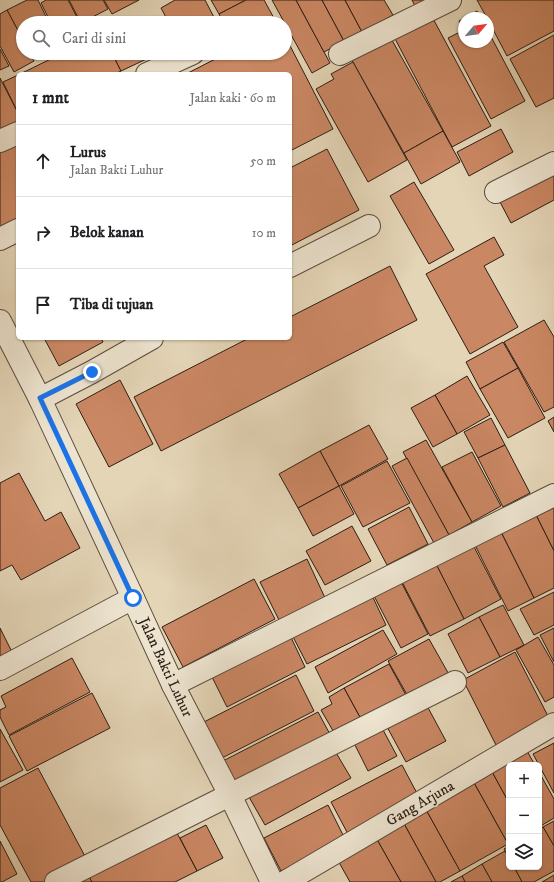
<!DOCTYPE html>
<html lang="id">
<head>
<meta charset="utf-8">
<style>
  :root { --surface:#fff; --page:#f2f2f2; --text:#202124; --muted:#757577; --line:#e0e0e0 }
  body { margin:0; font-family:"IM FELL DW Pica",serif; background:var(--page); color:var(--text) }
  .controls { position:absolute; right:12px; bottom:12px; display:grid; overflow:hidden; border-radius:6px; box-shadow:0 1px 3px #0004 }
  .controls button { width:36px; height:36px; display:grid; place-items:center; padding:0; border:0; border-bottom:1px solid var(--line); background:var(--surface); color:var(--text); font:20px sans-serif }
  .compass { position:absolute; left:458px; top:12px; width:36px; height:36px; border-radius:50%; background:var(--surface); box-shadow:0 1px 3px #0004; rotate:61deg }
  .stop { position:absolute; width:12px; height:12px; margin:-9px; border:3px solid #1a73e8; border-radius:50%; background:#fff }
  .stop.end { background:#1a73e8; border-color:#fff; box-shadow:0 1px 4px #0008 }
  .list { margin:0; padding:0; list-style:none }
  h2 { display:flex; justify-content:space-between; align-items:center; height:52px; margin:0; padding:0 16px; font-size:17px }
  h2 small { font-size:13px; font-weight:400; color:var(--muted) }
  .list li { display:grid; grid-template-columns:26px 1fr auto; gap:12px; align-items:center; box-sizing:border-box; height:72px; padding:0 16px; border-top:1px solid var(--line) }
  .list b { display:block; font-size:15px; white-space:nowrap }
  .list p { margin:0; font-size:13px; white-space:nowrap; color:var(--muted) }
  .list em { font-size:13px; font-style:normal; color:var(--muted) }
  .icon { flex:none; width:22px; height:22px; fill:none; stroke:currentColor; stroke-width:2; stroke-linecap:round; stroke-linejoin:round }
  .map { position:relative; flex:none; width:554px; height:882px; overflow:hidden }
  .search { position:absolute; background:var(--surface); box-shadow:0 1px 3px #0004; left:16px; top:16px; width:276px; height:44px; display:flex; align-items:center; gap:10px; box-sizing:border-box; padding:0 14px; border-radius:22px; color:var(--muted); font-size:15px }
  .panel { position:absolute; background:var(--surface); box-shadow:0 1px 3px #0004; left:16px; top:72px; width:276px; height:268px; border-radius:6px }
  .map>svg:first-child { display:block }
</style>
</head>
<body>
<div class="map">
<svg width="554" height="882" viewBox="0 0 554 882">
  <rect width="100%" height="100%" fill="#e4d5b7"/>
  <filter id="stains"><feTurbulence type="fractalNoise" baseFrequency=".005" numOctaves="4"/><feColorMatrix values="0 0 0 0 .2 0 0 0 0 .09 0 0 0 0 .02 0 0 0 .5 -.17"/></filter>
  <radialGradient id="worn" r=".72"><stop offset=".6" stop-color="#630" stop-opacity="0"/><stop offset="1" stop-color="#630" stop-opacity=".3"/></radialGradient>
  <g fill="#ca8763" stroke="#2c1e14">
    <path d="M27,0h11l11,23h-26v17l-16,-30z"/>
    <path d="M46,0h22l12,23h-29l-10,-20z"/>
    <path d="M69,0h34l5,9 -27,14z"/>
    <path d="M104,0h35l-27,14z"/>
    <path d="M175,0h30l12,23h-48l-8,-15z"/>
    <path d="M211,0h35l-27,14z"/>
    <path d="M246,0h18l11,20 -6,3h-46l-4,-9z"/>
    <path d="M272,0h24l34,63 -18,10z"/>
    <path d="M296,0h26l22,41 -20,11z"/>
    <path d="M322,0h23l17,32 -18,9z"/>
    <path d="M345,0h39l9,15 -31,17z"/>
    <path d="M412,0h15l-12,6z"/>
    <path d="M477,0h77v31l-47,25 -19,-36v-2h-1z"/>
    <path d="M7,10l16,30v13h7l4,8 -20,11 -14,-26v-32z"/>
    <path d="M477,11l4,7h-17v24h24v-11l37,70 -34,18 -43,-81 16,-8 -5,-9z"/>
    <path d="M430,13l61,113 -39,21 -60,-114z"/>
    <path d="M137,17l3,6h-15z"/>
    <path d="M388,33l55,98 -39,22 -55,-98z"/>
    <path d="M554,35v63l-18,9 -26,-48z"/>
    <path d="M285,36l48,93 -43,22v-77h-104l41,-21h58z"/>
    <path d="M0,49l9,17 -9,4z"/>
    <path d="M30,53h16l-13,7z"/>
    <path d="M63,53h49l9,18 -6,3h-95z"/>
    <path d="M112,53h42l1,2 -34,16z"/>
    <path d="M353,62l54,98 -39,22 -52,-93 18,-10 -3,-5z"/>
    <path d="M18,75v38l-15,-31z"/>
    <path d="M0,78l18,35v8l-18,9z"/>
    <path d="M501,129l12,23 -44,24 -12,-24z"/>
    <path d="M443,131l17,31 -39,22 -17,-31z"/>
    <path d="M18,144v80l-18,9v-81z"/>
    <path d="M327,149l32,61 -69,36v-78z"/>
    <path d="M554,173v27l-43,23 -11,-21z"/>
    <path d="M414,182l40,68 -25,14 -39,-68z"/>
    <path d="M494,237l10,18 -20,11 34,61 -48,27 -44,-80z"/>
    <path d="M390,266l27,54 -256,131 -27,-54 115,-59h41v-21z"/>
    <path d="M544,320l10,17v70l-10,5 -40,-70z"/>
    <path d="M44,338h57l2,4 -44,24z"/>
    <path d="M503,342l15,26 -38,21 -14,-27z"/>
    <path d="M518,368l27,50 -37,20 -28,-49z"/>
    <path d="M467,376l23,39 -33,19 -22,-39z"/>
    <path d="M120,380l33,64 -44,23 -33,-63z"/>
    <path d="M435,395l22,39 -24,13 -22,-39z"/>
    <path d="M554,417v15l-6,-11z"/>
    <path d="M491,418l14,27 -27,13 -14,-26z"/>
    <path d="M369,425l19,34 -49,27 -19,-35z"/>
    <path d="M426,440l46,82 -23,13 -46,-83z"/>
    <path d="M505,445l25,48 -27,14 -25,-49z"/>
    <path d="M320,451l19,35 -41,22 -19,-34z"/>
    <path d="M472,452l29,54 -29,16 -30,-55z"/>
    <path d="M407,458l42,77 -15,8 -42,-77z"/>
    <path d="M387,461l23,42 -47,24 -22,-41z"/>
    <path d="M19,473l26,48 16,-9 19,36 -59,32 -9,-15 -12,6v-88z"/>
    <path d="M339,486l15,28 -41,22 -15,-28z"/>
    <path d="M554,498v53l-21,-42z"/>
    <path d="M409,507l19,37 -41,21 -19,-36z"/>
    <path d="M533,509l21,42v37l-20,10 -36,-72z"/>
    <path d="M352,526l19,35 -46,24 -19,-34z"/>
    <path d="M498,526l36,72 -26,13 -36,-72z"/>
    <path d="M471,541l30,58 -37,20 -30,-59z"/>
    <path d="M307,559l19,41 -46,22 -20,-40z"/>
    <path d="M434,560l30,59 -34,17 -30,-58z"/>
    <path d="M399,578l29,56 -27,14 -29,-56z"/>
    <path d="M254,579l21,40 -92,48 -21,-40z"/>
    <path d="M370,591l16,34 -79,39 -17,-33z"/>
    <path d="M554,592v33l-20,10 -14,-26z"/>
    <path d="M503,605l21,40 -24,12 -21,-40z"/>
    <path d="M479,617l21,40 -32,16 -20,-39z"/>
    <path d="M0,628l13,26 -13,7z"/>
    <path d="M554,628v34l-14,-27z"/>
    <path d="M383,630l14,24 -69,39 -13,-26z"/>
    <path d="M288,631l17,36 -78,40 -18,-36z"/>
    <path d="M538,637l16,28v32l-9,5 -29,-52z"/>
    <path d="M429,639l22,39 -41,22 -22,-39z"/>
    <path d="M515,652l34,66 -53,27 -33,-65z"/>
    <path d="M72,658l18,34 -81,43 -9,-18v-7l6,-3 -5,-11z"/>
    <path d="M389,664l18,33 -45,24 -18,-33z"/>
    <path d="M296,675l18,36 -94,48 -18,-36z"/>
    <path d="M344,688l18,33 -26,15 -15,-26 11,-6 -3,-7z"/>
    <path d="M92,693l18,35 -83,43 -18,-35z"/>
    <path d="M426,704l20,37 -40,21 -20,-37z"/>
    <path d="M318,712l14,26 -97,51 -14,-27z"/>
    <path d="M382,728l15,28 -29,15 -14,-28z"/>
    <path d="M0,729l23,41 -23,12z"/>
    <path d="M554,743v50l-21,-39z"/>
    <path d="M335,751l16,27 -86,47 -16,-28z"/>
    <path d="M527,751l8,14h-26v38l-18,-33z"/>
    <path d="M402,765l17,32 -71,37 -17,-32z"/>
    <path d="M38,768l49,92 -40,22h-16l-31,-57v-37z"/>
    <path d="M491,770l18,33v41h-1l-35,-63z"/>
    <path d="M539,772l15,27v19l-15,9z"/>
    <path d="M473,781l35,63 -48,27 -35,-63z"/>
    <path d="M328,805l17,34 -64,32 -17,-33z"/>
    <path d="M425,808l35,63 -20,11h-4l-34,-62z"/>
    <path d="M402,820l34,62h-35l-26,-46z"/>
    <path d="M554,821v25l-11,-19z"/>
    <path d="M206,825l17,33 -26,13 -17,-33z"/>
    <path d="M543,827l11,19v25l-20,11h-12l-8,-15h25v-38z"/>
    <path d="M177,833l20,38 -22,11h-83l-3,-5z"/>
    <path d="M375,836l26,46h-51l-14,-25z"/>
    <path d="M0,841l17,33 -15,8h-2z"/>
    <path d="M509,846v12l-5,-9z"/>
    <path d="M505,851l4,8v8h5l8,15h-30l-10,-18z"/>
    <path d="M482,864l10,18h-27l-3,-6z"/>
    <path d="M554,875v7h-12z"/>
    <path d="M462,876l3,6h-14z"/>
    <path d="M89,877l3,5h-13z"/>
  </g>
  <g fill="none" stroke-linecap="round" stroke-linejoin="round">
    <g stroke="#5a4c3d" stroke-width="24">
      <g id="minor">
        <path d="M340,54l110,-54"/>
        <path d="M147,74l46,-21"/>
        <path d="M0,141l18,-8"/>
        <path d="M496,192l58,-29"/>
        <path d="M0,239l18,-9"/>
        <path d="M290,266l79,-40"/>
        <path d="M0,321l40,78 93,199 40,87 57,110 42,87"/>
        <path d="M40,399l52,-27 60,-34"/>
        <path d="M0,669l133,-71"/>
        <path d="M173,685l381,-190"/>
        <path d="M56,882l399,-200"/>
        <path d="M285,882l269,-158"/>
      </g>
    </g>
    <use href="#minor" stroke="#ede4d0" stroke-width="22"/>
  </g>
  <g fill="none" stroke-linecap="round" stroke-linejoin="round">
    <path stroke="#1a73e8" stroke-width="5" d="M92,372l-52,26 93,200"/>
  </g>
  <g text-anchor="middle" stroke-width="3.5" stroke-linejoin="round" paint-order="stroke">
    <g font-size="15" fill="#2c1e14" stroke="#ede4d0">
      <text transform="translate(166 667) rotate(65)" y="5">Jalan Bakti Luhur</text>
      <text transform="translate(420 803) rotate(-30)" y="5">Gang Arjuna</text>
    </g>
  </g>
  <rect width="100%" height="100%" filter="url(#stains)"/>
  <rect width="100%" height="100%" fill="url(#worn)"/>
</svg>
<div class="controls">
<button>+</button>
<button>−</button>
<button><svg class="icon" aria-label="layers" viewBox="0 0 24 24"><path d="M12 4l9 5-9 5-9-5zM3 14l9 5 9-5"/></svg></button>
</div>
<svg class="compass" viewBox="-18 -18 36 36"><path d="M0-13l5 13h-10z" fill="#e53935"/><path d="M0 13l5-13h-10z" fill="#757577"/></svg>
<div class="stop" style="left:133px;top:598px"></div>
<div class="stop end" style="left:92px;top:372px"></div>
<div class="search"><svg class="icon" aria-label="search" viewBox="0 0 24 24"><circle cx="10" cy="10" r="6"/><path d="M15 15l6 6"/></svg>Cari di sini</div>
<section class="panel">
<h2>1 mnt<small>Jalan kaki · 60 m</small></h2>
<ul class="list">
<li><svg class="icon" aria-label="ahead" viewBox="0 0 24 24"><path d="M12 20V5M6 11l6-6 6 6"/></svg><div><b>Lurus</b><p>Jalan Bakti Luhur</p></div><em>50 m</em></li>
<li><svg class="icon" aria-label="right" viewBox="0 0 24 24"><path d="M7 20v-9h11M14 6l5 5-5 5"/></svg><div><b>Belok kanan</b></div><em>10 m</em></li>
<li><svg class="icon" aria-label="arrive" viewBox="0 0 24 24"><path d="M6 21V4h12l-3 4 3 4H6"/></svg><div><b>Tiba di tujuan</b></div></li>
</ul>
</section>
</div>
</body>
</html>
